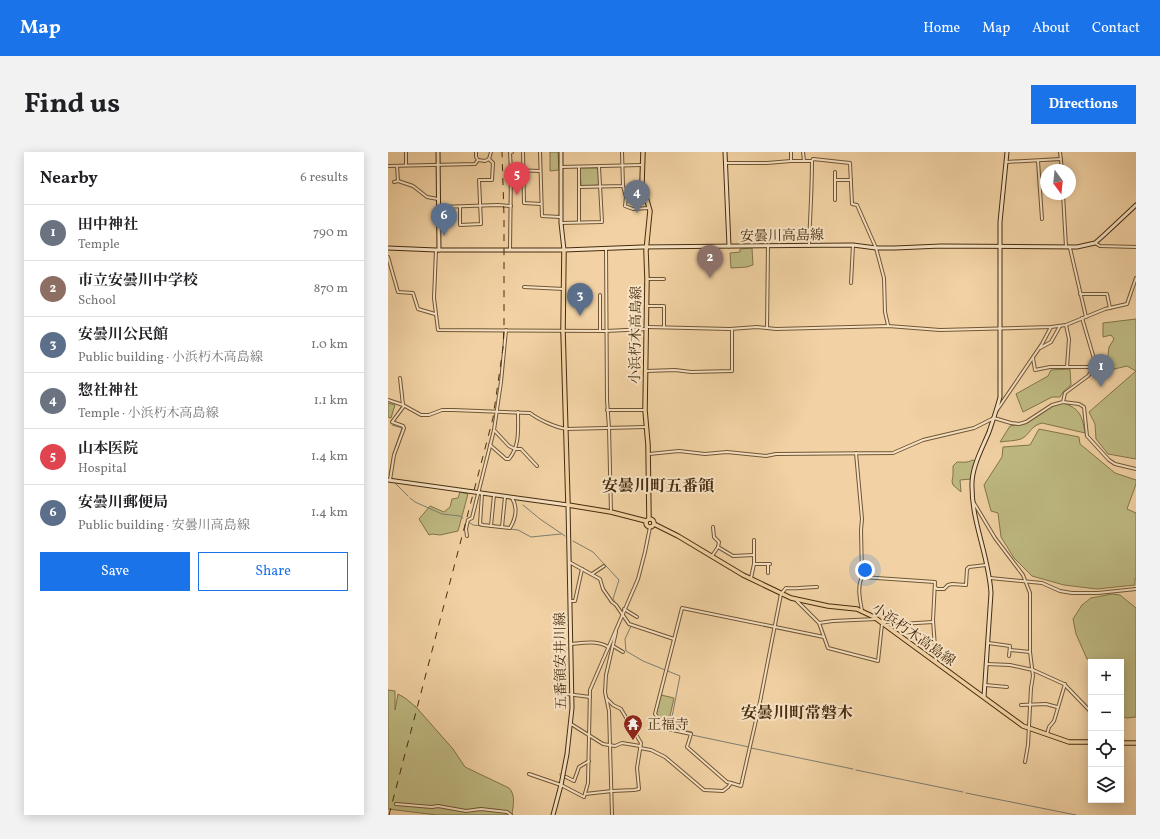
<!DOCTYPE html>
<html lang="en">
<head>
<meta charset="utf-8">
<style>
  :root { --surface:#fff; --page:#f2f2f2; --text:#202124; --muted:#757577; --line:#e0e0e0; --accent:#1a73e8 }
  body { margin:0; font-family:Vollkorn,"Noto Serif JP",serif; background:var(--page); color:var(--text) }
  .controls { position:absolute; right:12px; bottom:12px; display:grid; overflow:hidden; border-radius:0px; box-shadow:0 2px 10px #0003 }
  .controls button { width:36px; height:36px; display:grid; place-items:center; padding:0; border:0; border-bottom:1px solid var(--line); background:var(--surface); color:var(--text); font:20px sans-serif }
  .compass { position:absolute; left:652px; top:12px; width:36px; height:36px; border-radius:50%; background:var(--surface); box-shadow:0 2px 10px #0003; rotate:165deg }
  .you { position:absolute; left:477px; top:418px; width:14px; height:14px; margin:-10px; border:3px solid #fff; border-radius:50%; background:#1a73e8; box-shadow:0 0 0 6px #1a73e833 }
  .badge { display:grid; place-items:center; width:26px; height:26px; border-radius:50%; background:var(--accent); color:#fff; font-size:13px; font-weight:700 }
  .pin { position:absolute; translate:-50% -33px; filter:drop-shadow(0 1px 2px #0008) }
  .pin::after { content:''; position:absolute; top:21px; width:14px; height:12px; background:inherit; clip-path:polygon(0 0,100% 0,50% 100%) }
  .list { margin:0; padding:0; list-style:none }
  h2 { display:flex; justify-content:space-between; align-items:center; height:52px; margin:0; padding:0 16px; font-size:17px }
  h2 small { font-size:13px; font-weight:400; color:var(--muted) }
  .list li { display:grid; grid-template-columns:26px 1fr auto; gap:12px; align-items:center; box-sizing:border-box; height:56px; padding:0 16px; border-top:1px solid var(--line) }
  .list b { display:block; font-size:15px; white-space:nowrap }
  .list p { margin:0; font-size:13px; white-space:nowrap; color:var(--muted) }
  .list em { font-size:13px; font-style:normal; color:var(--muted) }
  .actions { display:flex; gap:8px; padding:12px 16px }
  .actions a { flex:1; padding:9px 0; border:1px solid var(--accent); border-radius:0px; text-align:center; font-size:14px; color:var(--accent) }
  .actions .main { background:var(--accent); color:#fff }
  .icon { flex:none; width:22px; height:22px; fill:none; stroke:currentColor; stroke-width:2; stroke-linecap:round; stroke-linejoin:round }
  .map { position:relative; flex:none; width:748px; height:663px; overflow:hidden; border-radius:0px }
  header { display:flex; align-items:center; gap:24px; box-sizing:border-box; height:56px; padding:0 20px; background:var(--accent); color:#fff }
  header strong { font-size:19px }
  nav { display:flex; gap:22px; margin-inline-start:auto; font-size:14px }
  .intro { display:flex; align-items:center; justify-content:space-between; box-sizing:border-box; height:96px; padding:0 24px }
  h1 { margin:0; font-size:28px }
  .button { padding:10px 18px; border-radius:0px; background:var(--accent); color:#fff; font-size:14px; font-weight:700 }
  main { display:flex; gap:24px; padding:0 24px }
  aside { flex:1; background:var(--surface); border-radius:0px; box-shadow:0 2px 10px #0003 }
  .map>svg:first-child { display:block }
</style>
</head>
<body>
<header>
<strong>Map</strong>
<nav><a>Home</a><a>Map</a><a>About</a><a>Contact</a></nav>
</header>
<div class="intro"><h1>Find us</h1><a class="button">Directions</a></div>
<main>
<aside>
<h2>Nearby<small>6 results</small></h2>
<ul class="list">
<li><span class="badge" style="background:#6b7280">1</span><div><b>田中神社</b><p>Temple</p></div><em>790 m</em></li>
<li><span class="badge" style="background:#8d6e63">2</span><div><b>市立安曇川中学校</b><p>School</p></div><em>870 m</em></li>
<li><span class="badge" style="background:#5c6f8a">3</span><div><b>安曇川公民館</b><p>Public building · 小浜朽木高島線</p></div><em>1.0 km</em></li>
<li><span class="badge" style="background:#6b7280">4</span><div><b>惣社神社</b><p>Temple · 小浜朽木高島線</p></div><em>1.1 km</em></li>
<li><span class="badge" style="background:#e0444e">5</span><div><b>山本医院</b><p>Hospital</p></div><em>1.4 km</em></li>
<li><span class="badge" style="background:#5c6f8a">6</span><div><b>安曇川郵便局</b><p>Public building · 安曇川高島線</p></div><em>1.4 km</em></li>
</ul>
<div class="actions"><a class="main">Save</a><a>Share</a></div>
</aside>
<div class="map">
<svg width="748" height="663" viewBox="0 0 748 663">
  <rect width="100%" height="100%" fill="#f2d2a4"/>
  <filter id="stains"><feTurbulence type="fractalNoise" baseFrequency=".005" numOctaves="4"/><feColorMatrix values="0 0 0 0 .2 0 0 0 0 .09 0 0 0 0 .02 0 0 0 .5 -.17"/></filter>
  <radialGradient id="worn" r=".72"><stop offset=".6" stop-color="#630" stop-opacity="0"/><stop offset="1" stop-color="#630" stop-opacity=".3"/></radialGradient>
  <g fill="#bfba82" stroke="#827448">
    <path d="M162,0h8l1,18 -9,1z"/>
    <path d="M192,16h18l1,17 -18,1z"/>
    <path d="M364,96l1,17 -6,2 -16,1 -1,-15 10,-1v-3z"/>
    <path d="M748,167v52l-9,-5 -21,5 3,-24 5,-8 -3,-4 -8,2v-14z"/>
    <path d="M682,217l1,16 -8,7 -3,5h-8l-29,15 -7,-18 32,-18 3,-6z"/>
    <path d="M748,219v88l-28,-5 -12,-15 -1,-15 -6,-12z"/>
    <path d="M671,250c20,5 23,12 26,31l-43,-10c-12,3 -12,12 -21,16 -6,2 -15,2 -21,3l10,-16 14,-2 25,-18z"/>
    <path d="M0,251l7,2 -4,13 -3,-1z"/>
    <path d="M651,277l40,8 1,7 35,29 21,7v4l-9,25 9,4v66h-1v6l-38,4 -33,-4 -32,-9 -18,-18 -13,-21 -3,-24 -7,-2 -7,-26 18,-28 1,-10 27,-2z"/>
    <path d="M584,308l4,1 -5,18 -11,1 1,12 -8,-7 -1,-4 1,-5v-10l4,-4c5,0 11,1 15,-2z"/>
    <path d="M72,340l8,2 -10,37 -18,4 -8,-1 -3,1 -10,-16 11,-13 14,6 6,-5 2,-8 6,-1z"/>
    <path d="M724,442l8,1 16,13v109l-10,1 -5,-3v-53h-26l-8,-3 -11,-25 -3,-15 9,-14 9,-7z"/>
    <path d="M0,538l7,1v19l3,-16 7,4 11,9 37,42 12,18 44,21c7,7 4,18 3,27h-75l-49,-6z"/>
    <path d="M273,543l13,3 -6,27 -12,-11z"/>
  </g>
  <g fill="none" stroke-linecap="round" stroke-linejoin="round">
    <g stroke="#7d7e71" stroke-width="1">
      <path d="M6,266l7,-11"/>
      <path d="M1,322l5,-23 8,-23 -10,-3"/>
      <path d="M7,331l13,13"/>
      <path d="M22,346l5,4 27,12 18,2 3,2"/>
      <path d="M135,353l17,14 25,17"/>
      <path d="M81,370l4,3 45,5 13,7 30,-3"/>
      <path d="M185,389l20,11 26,28 -6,19 4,6"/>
      <path d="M243,474l-6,13 1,12 17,10 37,15 -10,51 22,5v3l57,12"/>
      <path d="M363,596l102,21"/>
      <path d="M468,618l107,22"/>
      <path d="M578,641l110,22"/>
    </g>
    <path stroke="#cfb186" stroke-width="2" stroke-dasharray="2 1" stroke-linecap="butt" d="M171,622l7,3"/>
    <g stroke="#705634" stroke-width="4">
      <g id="street">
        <path d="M18,0v13"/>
        <path d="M88,0v5l2,3"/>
        <path d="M135,0l1,51 17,1"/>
        <path d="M152,0l2,64 18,1"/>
        <path d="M403,0v9h21l1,-2 37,4 2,41 5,1 19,43 8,30 1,34 3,13"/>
        <path d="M415,0l1,9"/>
        <path d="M672,0l2,18"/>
        <path d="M90,8l7,1 4,-2 2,-7"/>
        <path d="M650,9l4,58"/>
        <path d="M618,10l55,-3"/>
        <path d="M338,11h41l24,-2"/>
        <path d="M0,14l87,-2 3,-4"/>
        <path d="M9,14l1,15 15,5 14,11 11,2"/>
        <path d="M173,15l81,-2"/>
        <path d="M191,15v55"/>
        <path d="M123,18l29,1"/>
        <path d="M447,28h16"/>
        <path d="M6,30l4,-1"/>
        <path d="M235,34l3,11 -1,9 8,3 16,-1"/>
        <path d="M191,35l44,-1 -1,-34"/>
        <path d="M675,42l3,53"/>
        <path d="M447,48v-28"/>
        <path d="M51,55l59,-2 13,1"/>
        <path d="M72,55v18l21,-1 -2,-44h13l1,-17 -4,-4"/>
        <path d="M173,71l41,-1 -3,-55"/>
        <path d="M707,91l5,3 36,1"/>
        <path d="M421,94c1,-29 3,-57 3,-85"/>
        <path d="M218,96l1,152 2,28 2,84"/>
        <path d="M682,96l16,69"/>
        <path d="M122,97l1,-79 -1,-17 2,-1"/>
        <path d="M48,98l-2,48 4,32 168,1 40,-2"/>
        <path d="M0,105l10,35 15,1 5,16 17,5"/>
        <path d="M259,127h17"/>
        <path d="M463,131l2,-38"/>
        <path d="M136,135l40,2"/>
        <path d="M692,142h27l3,14"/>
        <path d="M212,143v36"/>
        <path d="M259,154h17v21"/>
        <path d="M678,173l3,14 -2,28"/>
        <path d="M259,175l83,2 27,-2 19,2 112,-3 52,4 111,-3 15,-2 39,-16 22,-5 9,-26"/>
        <path d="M379,176l1,-82"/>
        <path d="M652,196l11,-6 9,-16"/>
        <path d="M645,206l2,12 15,-3h45"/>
        <path d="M258,219l29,-1 16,2 41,-1v-42"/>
        <path d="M12,226l3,27"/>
        <path d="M0,248l15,5 18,10h8l13,-5h11l77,3c9,7 25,14 36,16l80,-2"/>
        <path d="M675,250l2,-9 23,-17 7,-9v-5l-13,-44"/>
        <path d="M219,258h37"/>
        <path d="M609,258l45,-66 9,-17"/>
        <path d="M106,278l15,16 6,3h6l16,17"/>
        <path d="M102,293l16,14h3c11,-13 9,-30 9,-47"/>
        <path d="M468,301l6,66 -1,11 1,47c-5,10 -2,23 0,34"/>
        <path d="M261,302l30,-3 26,3 22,-2 39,4 10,-2 117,-1 30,-13 51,-12 20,-10 17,5 8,1 7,-2 26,-17 11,-3 16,2 5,3 3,29 22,24 6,4 21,5"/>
        <path d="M2,328l4,-25 10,-27 -1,-2 -11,-4 12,-16"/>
        <path d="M94,342l-2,30 3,1 27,3c6,-10 8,-20 2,-30"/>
        <path d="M586,351l21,35 28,37 7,18v59l3,24 -2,12 -3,57 -3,17"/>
        <path d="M103,374l3,-31"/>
        <path d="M114,375l3,-30"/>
        <path d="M79,384l-1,-7 2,-9 4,-2 22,-88 7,-48 5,-52"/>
        <path d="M330,395l15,9 21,-1"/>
        <path d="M324,404l6,-9 1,-5 -5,-5 -1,-10"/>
        <path d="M181,410l31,17 3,10 9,13 4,3 13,19 45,15"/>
        <path d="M366,412h16"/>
        <path d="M380,421v-9"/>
        <path d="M204,422l12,-8"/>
        <path d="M474,425l73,5 -2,38 3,41"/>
        <path d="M363,426l3,-14v-24"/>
        <path d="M602,426l52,5 18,8 12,2h26l38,-4"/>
        <path d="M547,435l2,2h7l4,-4 4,-1 14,1 1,-16 2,-2 17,-2"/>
        <path d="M408,448l23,23 9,25 50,13 4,-37"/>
        <path d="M182,449h5l7,-32"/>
        <path d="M236,457l13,8"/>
        <path d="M431,471l14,-2 43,-2"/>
        <path d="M497,473l48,-3"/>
        <path d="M600,491l22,3 -1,10"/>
        <path d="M183,492c12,-1 26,-4 37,3"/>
        <path d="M225,494l10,6"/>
        <path d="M622,498l20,2"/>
        <path d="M599,512l23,1 23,5 31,14 27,28"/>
        <path d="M166,533l13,9 23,3"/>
        <path d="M597,533l22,2"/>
        <path d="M633,553l25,-1 11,3"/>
        <path d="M183,572l32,20 12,2 7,-3 18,3"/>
        <path d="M659,582l2,-7 5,-6 11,-37"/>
        <path d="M252,596l11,2 14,7 39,33 19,1 5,-4 3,-4 10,3 18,-79 22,-113 5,-6c10,1 19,-1 31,-1"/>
        <path d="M141,622l32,11 23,12 4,-14 2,-93 48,-111 7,-27 5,-25"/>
        <path d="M178,625l8,4 5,-14 10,-6"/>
        <path d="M343,631l-4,-1 -40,-35 4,-13 -23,-5 -13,-15 27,-106 142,29"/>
        <path d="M197,642l27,-3 22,-1 5,-1 -2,-21 4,-25 -20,-34 -8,-4 -6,-6"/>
        <path d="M8,652l36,3 6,-1 28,5 15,-2 26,3 4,3"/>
        <path d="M224,663l-3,-104 -4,-19 1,-17 10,-43"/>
      </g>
    </g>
    <g stroke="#452d0e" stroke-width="5">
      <g id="secondary">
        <path d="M50,0l1,98"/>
        <path d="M173,0v71l3,27"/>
        <path d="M337,0l4,94"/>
        <path d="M0,96l48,2h128l78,-3 211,-2 23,3h19l46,-2 136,1 18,-4 9,-8 32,-30"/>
        <path d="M0,328l180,25 4,203 -5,46 -6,31 -8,30"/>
        <path d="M596,545l7,-104c-2,-36 -19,-70 -19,-106 -1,-19 10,-38 17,-55 4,-12 8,-23 11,-35v-175l7,-70"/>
      </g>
    </g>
    <g stroke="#452d0e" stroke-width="5.5">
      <g id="primary">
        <path d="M255,0l-1,31 8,28 -4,40 1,28 -2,131 3,35 1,74"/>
        <path d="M176,98l-1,81 5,174 43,7 35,9"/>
        <circle cx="262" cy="371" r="4"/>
        <path d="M266,372l24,12 65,39 48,23 37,8 29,3 17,8 149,109 46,16h22"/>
        <path d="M733,591h15"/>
      </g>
    </g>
    <use href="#street" stroke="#f7e2c4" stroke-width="2"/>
    <use href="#secondary" stroke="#f7e2c4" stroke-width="3"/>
    <use href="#primary" stroke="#f2d2a4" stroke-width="3.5"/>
    <path stroke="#452d0e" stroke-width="1" stroke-dasharray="7 7" stroke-linecap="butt" d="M1,663l104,-397 10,-70 1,-24v-108l-2,-64"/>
  </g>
  <defs>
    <g id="temple-pin" transform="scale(1)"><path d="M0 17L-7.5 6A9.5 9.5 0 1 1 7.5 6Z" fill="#8f2418" stroke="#f7e2c4"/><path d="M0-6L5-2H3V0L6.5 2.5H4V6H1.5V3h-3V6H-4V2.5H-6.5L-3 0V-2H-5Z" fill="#fff"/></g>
  </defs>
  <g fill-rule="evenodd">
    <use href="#temple-pin" x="245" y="572"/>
  </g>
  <g text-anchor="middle" stroke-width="4" stroke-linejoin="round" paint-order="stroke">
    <g font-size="14" fill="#452d0e" stroke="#f7e2c4">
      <text transform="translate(394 83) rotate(-1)" y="5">安曇川高島線</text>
      <text transform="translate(247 183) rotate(-89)" y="5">小浜朽木高島線</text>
      <text transform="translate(526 482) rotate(35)" y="5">小浜朽木高島線</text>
      <text transform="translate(172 509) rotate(-91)" y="5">五番領安井川線</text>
    </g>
    <g font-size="14" fill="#452d0e" stroke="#f7e2c4" text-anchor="start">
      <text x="259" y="577">正福寺</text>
    </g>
    <g font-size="16" font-weight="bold" fill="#452d0e" stroke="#f7e2c4">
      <text x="270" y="339">安曇川町五番領</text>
      <text x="409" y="566">安曇川町常磐木</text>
    </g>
  </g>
  <rect width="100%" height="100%" filter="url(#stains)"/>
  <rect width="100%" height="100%" fill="url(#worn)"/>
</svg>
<div class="controls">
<button>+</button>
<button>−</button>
<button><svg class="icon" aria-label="locate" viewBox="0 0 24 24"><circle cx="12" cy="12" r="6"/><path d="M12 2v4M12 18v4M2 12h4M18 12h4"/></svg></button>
<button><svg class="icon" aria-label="layers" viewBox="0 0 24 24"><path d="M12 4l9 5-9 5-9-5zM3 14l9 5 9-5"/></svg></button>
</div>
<svg class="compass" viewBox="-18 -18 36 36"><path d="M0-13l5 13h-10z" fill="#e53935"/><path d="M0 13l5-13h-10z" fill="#757577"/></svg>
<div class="you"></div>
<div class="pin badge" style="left:713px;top:235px;background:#6b7280">1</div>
<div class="pin badge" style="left:322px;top:126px;background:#8d6e63">2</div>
<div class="pin badge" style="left:192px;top:164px;background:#5c6f8a">3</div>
<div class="pin badge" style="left:249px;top:61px;background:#6b7280">4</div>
<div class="pin badge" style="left:129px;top:43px;background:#e0444e">5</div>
<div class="pin badge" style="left:56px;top:84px;background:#5c6f8a">6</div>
</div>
</main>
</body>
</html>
